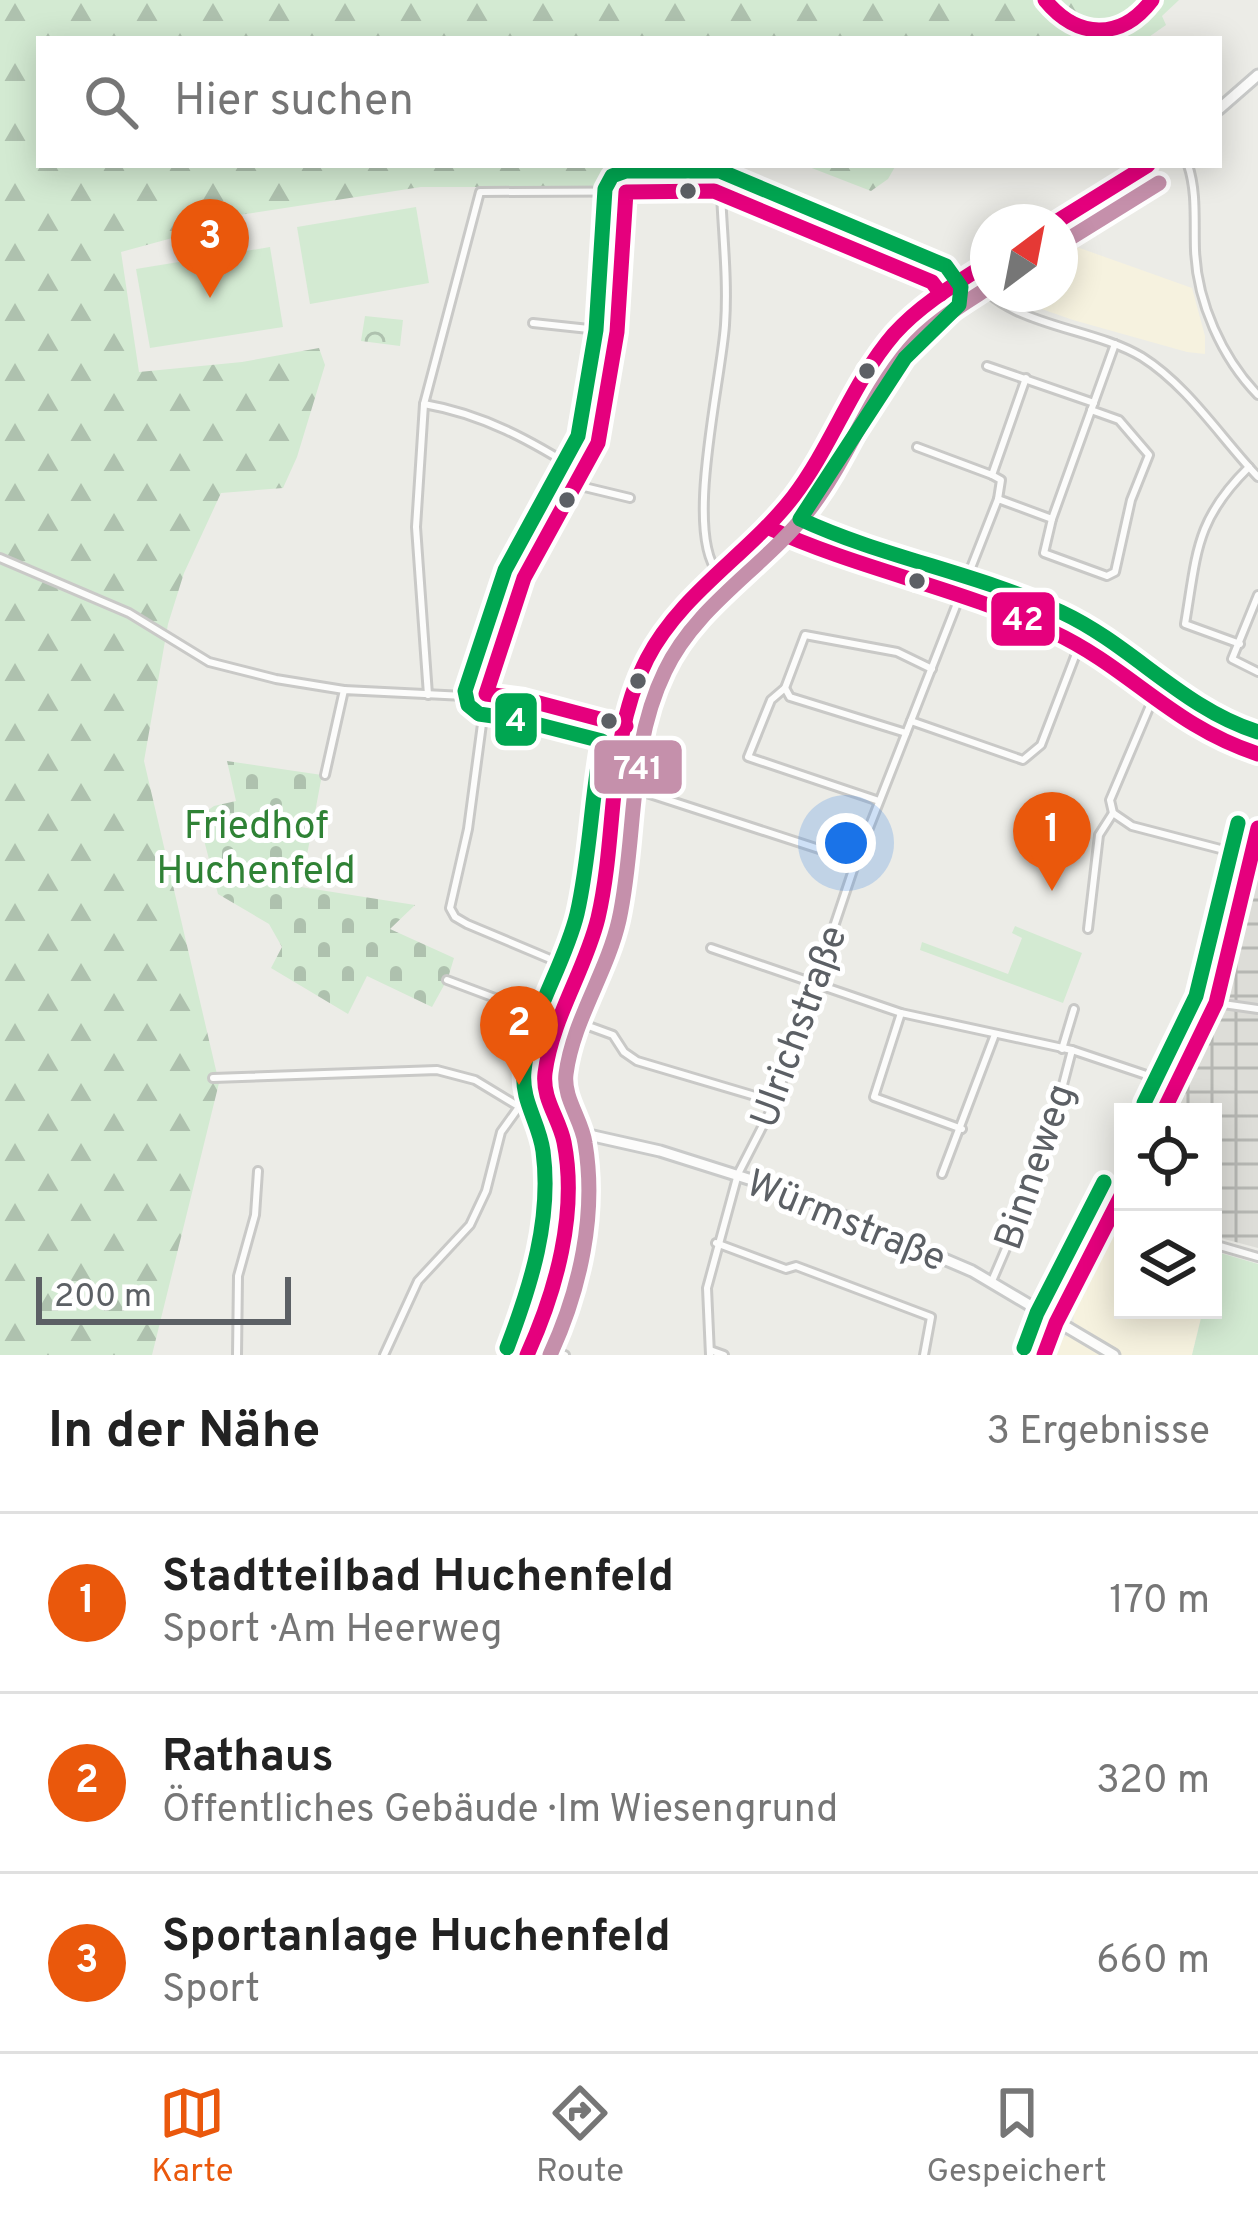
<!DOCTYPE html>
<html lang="de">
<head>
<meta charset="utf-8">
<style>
  :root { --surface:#fff; --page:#f6f6f6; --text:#222; --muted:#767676; --line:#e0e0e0; --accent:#ea580c }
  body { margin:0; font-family:Overpass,sans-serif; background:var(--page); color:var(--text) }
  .controls { position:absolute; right:36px; bottom:36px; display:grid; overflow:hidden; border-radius:0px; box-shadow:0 6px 30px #0003 }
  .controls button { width:108px; height:108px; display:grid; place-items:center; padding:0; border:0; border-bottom:3px solid var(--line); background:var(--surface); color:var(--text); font:60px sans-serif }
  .compass { position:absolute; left:970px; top:204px; width:108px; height:108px; border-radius:50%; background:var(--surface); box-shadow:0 6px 30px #0003; rotate:32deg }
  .scale { position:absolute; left:36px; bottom:30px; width:255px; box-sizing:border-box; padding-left:12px; border:6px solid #5c6065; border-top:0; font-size:33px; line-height:42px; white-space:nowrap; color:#5c6065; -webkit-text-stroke:9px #fff; paint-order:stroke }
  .you { position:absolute; left:846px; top:843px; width:42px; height:42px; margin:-30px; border:9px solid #fff; border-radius:50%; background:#1a73e8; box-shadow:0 0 0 18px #1a73e833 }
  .badge { display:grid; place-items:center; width:78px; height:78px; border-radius:50%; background:var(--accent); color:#fff; font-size:39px; font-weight:700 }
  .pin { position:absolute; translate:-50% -99px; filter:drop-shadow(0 3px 6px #0008) }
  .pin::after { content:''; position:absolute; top:63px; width:42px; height:36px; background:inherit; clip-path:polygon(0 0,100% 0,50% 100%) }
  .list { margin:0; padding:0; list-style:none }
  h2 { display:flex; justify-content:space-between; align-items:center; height:156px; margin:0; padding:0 48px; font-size:51px }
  h2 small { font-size:39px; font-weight:400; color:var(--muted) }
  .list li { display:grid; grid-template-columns:78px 1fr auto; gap:36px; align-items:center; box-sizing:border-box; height:180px; padding:0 48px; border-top:3px solid var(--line) }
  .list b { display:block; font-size:45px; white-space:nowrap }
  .list p { margin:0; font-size:39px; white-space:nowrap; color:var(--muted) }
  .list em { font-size:39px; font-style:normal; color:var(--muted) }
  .icon { flex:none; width:66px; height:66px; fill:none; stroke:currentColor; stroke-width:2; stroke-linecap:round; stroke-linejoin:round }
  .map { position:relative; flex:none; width:1258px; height:1355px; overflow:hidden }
  .search { position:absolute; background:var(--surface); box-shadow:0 6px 30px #0003; left:36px; right:36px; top:36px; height:132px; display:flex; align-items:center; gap:30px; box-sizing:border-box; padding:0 42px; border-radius:0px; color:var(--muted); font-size:45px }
  .sheet { height:696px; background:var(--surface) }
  nav { display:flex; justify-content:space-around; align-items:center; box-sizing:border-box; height:168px; border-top:3px solid var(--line); background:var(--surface); font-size:33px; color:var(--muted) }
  nav a { display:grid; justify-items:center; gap:6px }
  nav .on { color:var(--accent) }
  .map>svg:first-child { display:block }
</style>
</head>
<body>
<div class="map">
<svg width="1258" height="1355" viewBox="0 0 1258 1355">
  <defs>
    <pattern id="industrial-grid" width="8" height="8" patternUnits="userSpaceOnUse" patternTransform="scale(3)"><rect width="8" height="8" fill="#ddddd8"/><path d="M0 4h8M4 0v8" fill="none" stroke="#b6b7b3"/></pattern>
    <pattern id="forest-firs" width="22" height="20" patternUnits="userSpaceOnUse" patternTransform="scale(3)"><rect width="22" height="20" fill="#d3ead2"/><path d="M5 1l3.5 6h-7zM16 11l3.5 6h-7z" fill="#aec1ae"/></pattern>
    <pattern id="cemetery-stones" width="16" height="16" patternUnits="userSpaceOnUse" patternTransform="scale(3)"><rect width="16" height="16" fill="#d3ead2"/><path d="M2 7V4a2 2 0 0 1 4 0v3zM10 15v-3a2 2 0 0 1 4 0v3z" fill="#aec1ae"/></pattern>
    <pattern id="park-crowns" width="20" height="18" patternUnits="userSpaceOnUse" patternTransform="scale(3)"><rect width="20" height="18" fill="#d3ead2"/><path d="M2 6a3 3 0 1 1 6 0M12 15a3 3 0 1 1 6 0" fill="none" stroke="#aec1ae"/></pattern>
  </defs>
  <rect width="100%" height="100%" fill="#ecece7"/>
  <g fill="#f6f2df">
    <path d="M1060,241l132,47 13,48v18l-18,-2 -114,-32 -74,-26h61z"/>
    <path d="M1123,1227v83h80l-11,45h-141l8,-17 8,-2 7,-11 -1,-16 35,-71z"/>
  </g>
  <path fill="url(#industrial-grid)" d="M1258,852v396l-45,-12v-124h-43l48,-97z"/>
  <g fill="#d3ead2">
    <path d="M416,207l13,76 -119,21 -13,-77z"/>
    <path d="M270,247l13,80 -133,21 -14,-79z"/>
    <path d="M1015,926l67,27 -19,50 -143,-53 2,-8 86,32 14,-36 -10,-5z"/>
    <path d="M1217,1252l41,12v91h-66l11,-45h10z"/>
  </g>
  <g fill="url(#forest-firs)">
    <path d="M0,0h1036c12,18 25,32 46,39h-1043v126h654l18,22h-16l-1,-5h-8l-1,5h-264l-195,30 -28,14 -77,21 18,120 103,-10 77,-14 6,17 -28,92 -14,31 -62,5 -37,80 -16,51 -24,137 75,322 -67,272h-152z"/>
    <path d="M1055,0h89c-25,27 -66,30 -89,0z"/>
    <path d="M1164,0h15l-17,16 4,9 -20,14h-30l23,-11z"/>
    <path d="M804,165h92l-8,14 -17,12z"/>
  </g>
  <path fill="url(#cemetery-stones)" d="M227,761l95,14 -21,112 114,18 -25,24 64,29 -6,20 -16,29 -65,-31 -19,38 -77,-46 11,-21 -13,-23 -51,-30 -20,-77 16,-11 22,-5z"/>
  <path fill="url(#park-crowns)" d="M365,316l38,4 -3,26 -39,-5z"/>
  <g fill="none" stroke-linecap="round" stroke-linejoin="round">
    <g stroke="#c9c9c7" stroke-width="12">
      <g id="street">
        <path d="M1188,165c9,27 6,56 7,85 2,52 27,108 63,145"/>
        <path d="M971,273c35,55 118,52 171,84 46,29 79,81 116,120"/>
        <path d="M533,323l84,9"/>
        <path d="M987,366l107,37"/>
        <path d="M424,404c59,10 108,37 158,69"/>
        <path d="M917,447l75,28 34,-97"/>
        <path d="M992,475l9,5 -3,19"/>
        <path d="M576,485l54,13"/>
        <path d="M1052,519l-8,34 63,23 8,-4 16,-72 18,-45 -30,-35 -28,-10"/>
        <path d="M767,527c91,46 195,63 287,105 79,37 114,100 204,122"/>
        <path d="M0,558l129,55 80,49 67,17 68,11"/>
        <path d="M718,573c-34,-41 3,-190 7,-248 3,-43 -2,-88 -4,-131"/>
        <path d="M1258,595l-26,64 26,13"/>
        <path d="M1240,644l-55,-20c12,-71 10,-104 64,-157"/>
        <path d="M785,688l5,9 116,36"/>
        <path d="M428,695l-12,-168 8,-123 56,-212 234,-1 218,91 9,12"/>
        <path d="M1152,701l-42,99 3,13 19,13 119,31"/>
        <path d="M911,721l112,39 18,-15 38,-99"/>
        <path d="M325,775l19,-85 180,9 102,27"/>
        <path d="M616,783l240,78"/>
        <path d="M879,801l-131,-44 23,-57 14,-12 20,-53 92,17 35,17"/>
        <path d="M1088,929l11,-94 14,-22"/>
        <path d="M711,948l190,65 171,37 104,35"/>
        <path d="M581,972l-114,-48 -12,-7 -5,-9 18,-79 18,-135 20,-62 18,-54 74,-135 19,-111 9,-140"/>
        <path d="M447,980l112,42"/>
        <path d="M1216,1003l42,6"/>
        <path d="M901,1013l-27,84 88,32"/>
        <path d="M561,1016l52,19 11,17 13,9 138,41"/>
        <path d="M1062,1049l12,-40"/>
        <path d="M213,1078l224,-8 38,10 43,26"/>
        <path d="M1163,1112l53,-109 42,-175"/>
        <path d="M942,1174l52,-137"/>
        <path d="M1111,1215l12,3"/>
        <path d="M716,1243l70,26 10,-3 135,51 -7,38"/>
        <path d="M1213,1244l45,13"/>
        <path d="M992,1281l51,-119 29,-112"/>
        <path d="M533,1343l32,12"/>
        <path d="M710,1350l14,5"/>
        <path d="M237,1355l1,-79 17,-61 3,-44"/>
        <path d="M384,1355l34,-74 52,-56 16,-34 15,-59 18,-25 29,-5"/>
        <path d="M710,1355l-3,-67 31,-114 37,-72 81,-241 142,-362 54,20 63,-175"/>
        <path d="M1044,1355l12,-32 67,-131"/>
      </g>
    </g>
    <g stroke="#c9cac9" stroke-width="15">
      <g id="secondary">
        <path d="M1045,0c27,41 81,44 107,0"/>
        <path d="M1219,109l39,-34"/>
        <path d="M1056,222l92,-57"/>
        <path d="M562,1135l18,-2 80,18 117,37 195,83 142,84"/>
        <path d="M527,1355c29,-57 50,-149 37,-213 -5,-24 -23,-43 -19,-69 8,-55 40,-102 53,-155 20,-84 8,-180 49,-259 34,-67 101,-104 146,-162 39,-51 59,-114 101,-163 26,-29 61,-50 94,-71"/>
      </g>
    </g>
    <use href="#street" stroke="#fcfcfb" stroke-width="6"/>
    <use href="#secondary" stroke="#fcfcfb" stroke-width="9"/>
    <g stroke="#fff" stroke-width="24">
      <g id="bus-1">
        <path d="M1045,0c32,39 76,41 107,0"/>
        <path d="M1056,222l92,-57"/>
        <path d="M767,527c93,43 194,61 286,105 77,36 119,94 205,122"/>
        <path d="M626,726l-102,-27 -38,-5 38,-116 74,-135 19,-111 9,-140 88,-1 218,91 9,12"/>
        <path d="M1163,1112l53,-109 42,-175"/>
        <path d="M527,1355c29,-64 51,-142 37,-213 -5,-24 -22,-43 -19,-69 7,-55 40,-102 53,-155 20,-86 8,-179 49,-259 34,-66 101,-104 146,-162 39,-51 59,-114 101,-163 26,-29 61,-50 94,-71"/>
        <path d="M1044,1355l12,-32 67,-131"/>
      </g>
    </g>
    <g stroke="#fff" stroke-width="24">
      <g id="bus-2">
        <path d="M1067,240l92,-57"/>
        <path d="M550,1355c30,-65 47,-141 35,-212 -3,-23 -22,-45 -19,-69 7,-54 41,-101 53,-154 18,-82 8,-171 46,-249 31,-66 100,-104 144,-161 39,-50 59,-113 100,-161 22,-26 51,-43 79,-61"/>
      </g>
    </g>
    <g stroke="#fff" stroke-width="24">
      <g id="bus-3">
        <path d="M1144,1103l52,-107 42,-173"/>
        <path d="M507,1348c24,-63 45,-129 36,-197 -4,-29 -22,-50 -19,-80 5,-55 40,-104 53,-157 13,-56 14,-116 25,-173l-82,-21 -41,-6 -11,-9 -3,-14 40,-121 73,-134 18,-106 9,-141 7,-13 14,-5h94l226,95 15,21 -2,18 -54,53 -105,161c84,39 177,54 261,93 71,33 121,96 197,120"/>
        <path d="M1024,1348l13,-35 67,-131"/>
      </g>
    </g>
    <use href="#bus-1" stroke="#e5007d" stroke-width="15"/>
    <use href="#bus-2" stroke="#c590ab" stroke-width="15"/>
    <use href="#bus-3" stroke="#00a651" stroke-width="15"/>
  </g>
  <g fill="#5c6065" stroke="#fff" stroke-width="4.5">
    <circle cx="688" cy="191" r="10"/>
    <circle cx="867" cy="371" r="10"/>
    <circle cx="567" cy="500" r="10"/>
    <circle cx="917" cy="581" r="10"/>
    <circle cx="638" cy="681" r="10"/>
    <circle cx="609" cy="721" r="10"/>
  </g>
  <g text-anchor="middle" stroke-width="10" stroke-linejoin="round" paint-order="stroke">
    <g font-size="39" fill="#2f8235" stroke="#fff">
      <text x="256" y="838">Friedhof<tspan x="256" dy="45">Huchenfeld</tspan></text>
    </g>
    <g font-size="39" fill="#5c6065" stroke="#fff">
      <text transform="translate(797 1026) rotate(-70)" y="14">Ulrichstraße</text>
      <text transform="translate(1033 1166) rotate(-71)" y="14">Binneweg</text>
      <text transform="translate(847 1219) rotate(22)" y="14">Würmstraße</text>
    </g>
  </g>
  <g stroke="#fff" stroke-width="4.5">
    <rect x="989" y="590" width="68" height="58" rx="12" fill="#e5007d"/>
    <rect x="493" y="691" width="46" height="57" rx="12" fill="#00a651"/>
    <rect x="592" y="738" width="92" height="58" rx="12" fill="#c590ab"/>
  </g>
  <g font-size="33" text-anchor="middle" font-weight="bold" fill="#fff">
    <text x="1023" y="630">42</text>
    <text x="516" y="731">4</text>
    <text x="638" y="779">741</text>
  </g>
</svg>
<div class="controls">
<button><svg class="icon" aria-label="locate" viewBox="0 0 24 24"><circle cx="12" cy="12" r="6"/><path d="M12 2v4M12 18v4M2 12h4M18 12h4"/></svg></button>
<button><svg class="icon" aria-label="layers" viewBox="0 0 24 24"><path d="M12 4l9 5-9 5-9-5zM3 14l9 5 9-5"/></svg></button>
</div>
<svg class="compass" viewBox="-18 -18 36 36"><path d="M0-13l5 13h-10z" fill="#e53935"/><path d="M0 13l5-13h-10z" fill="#767676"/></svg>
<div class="scale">200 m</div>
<div class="you"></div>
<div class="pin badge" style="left:1052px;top:891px">1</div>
<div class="pin badge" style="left:519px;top:1085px">2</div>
<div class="pin badge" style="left:210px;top:298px">3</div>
<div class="search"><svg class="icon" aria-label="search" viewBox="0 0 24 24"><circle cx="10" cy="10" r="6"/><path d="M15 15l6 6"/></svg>Hier suchen</div>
</div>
<section class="sheet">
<h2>In der Nähe<small>3 Ergebnisse</small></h2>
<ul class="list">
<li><span class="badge">1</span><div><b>Stadtteilbad Huchenfeld</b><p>Sport · Am Heerweg</p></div><em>170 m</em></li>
<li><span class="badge">2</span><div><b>Rathaus</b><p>Öffentliches Gebäude · Im Wiesengrund</p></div><em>320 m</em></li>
<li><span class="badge">3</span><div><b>Sportanlage Huchenfeld</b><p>Sport</p></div><em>660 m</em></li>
</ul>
</section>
<nav>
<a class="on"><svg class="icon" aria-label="map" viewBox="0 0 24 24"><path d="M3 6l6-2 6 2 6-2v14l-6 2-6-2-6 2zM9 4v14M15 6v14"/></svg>Karte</a>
<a><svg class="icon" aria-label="directions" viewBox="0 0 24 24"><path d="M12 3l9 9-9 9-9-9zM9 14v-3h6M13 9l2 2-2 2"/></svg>Route</a>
<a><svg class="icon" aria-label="saved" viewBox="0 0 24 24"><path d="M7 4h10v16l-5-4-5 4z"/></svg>Gespeichert</a>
</nav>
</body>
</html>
